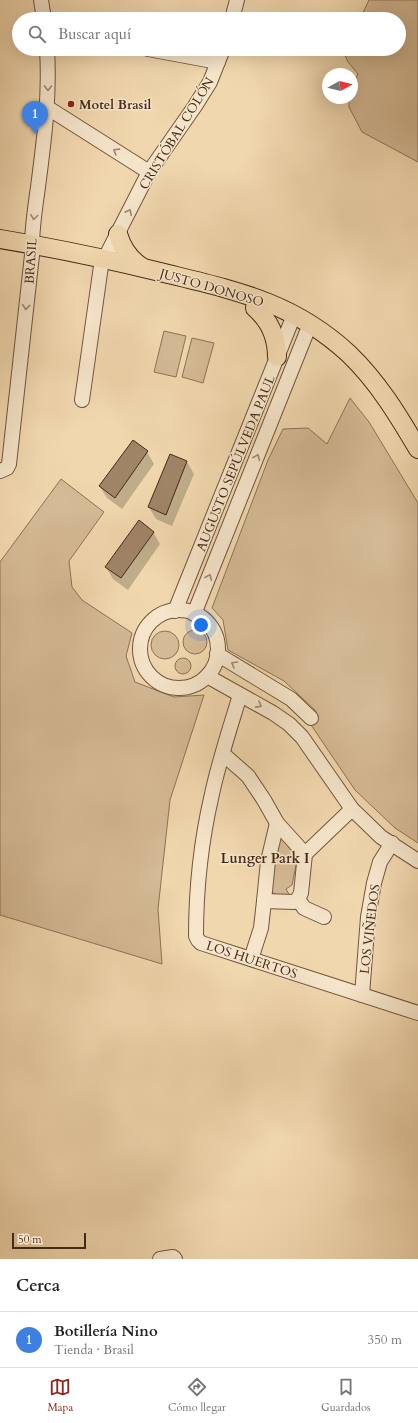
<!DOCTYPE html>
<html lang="es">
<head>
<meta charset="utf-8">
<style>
  :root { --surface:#fff; --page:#f6f6f6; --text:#222; --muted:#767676; --line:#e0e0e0; --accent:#8f2418 }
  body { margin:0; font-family:Cardo,serif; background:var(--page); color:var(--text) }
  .compass { position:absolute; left:322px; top:68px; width:36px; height:36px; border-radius:50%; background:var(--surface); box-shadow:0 4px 16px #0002; rotate:82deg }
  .scale { position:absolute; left:12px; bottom:10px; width:74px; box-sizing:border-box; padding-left:4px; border:2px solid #462a19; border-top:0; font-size:11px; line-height:14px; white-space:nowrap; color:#462a19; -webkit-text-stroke:3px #f6e5ca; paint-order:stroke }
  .you { position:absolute; left:201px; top:625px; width:14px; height:14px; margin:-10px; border:3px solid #fff; border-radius:50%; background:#1a73e8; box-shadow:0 0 0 6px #1a73e833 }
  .badge { display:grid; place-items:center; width:26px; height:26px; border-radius:50%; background:var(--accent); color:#fff; font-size:13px; font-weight:700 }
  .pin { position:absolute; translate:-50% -33px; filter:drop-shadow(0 1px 2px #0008) }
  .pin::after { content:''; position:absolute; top:21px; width:14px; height:12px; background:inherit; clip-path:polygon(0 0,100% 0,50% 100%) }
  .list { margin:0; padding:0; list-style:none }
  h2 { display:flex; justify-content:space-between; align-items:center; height:52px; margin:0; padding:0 16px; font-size:17px }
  h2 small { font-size:13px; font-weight:400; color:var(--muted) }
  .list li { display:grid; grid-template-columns:26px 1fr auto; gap:12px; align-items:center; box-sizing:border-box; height:56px; padding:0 16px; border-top:1px solid var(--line) }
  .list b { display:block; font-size:15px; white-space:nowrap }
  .list p { margin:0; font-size:13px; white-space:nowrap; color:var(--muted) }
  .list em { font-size:13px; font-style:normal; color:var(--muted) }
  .icon { flex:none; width:22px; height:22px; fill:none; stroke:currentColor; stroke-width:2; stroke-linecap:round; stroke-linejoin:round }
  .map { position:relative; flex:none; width:418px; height:1259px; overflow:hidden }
  .search { position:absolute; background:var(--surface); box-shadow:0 4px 16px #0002; left:12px; right:12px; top:12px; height:44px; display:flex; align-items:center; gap:10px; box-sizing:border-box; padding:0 14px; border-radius:22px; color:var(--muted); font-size:15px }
  .sheet { height:108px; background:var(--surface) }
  nav { display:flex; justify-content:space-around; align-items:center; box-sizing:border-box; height:56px; border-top:1px solid var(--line); background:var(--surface); font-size:11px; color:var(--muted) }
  nav a { display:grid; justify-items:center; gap:2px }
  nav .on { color:var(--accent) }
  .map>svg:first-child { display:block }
</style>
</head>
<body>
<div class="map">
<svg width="418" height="1259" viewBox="0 0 418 1259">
  <rect width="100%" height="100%" fill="#f1d7ae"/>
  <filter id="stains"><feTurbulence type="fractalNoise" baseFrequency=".005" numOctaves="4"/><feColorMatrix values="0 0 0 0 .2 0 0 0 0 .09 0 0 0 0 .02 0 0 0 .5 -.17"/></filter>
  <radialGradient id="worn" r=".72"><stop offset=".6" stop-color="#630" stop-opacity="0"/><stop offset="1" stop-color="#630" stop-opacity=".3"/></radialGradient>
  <g fill="#d4ba95" stroke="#8d7257">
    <path d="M369,0h49v162l-56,-30 -13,-25v-9h3v-12l6,-12 -10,-12 -6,-13h57v-30h-39z"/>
    <path d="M164,331l22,5 -10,41 -22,-5z"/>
    <path d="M192,338l22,5 -11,40 -21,-6z"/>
    <path d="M350,398l19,24 49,81v340l-23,-15 -40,-38 -46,-68 7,-11 -32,-30 -56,-31 -5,-30 -11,-12 56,-148 15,-31 25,-1 19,16z"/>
    <path d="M61,479l43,33 -35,49 3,26 10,13 50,33 -6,23 9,26 39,15 30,-2 -34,105 -12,109 4,55 -162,-49v-353z"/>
    <circle cx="195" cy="642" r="12"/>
    <circle cx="165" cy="645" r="14"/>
    <circle cx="183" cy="666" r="8"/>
    <path d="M283,836l15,19 -6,30 -6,4 4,7h-13l-6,-5 7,-51z"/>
  </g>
  <g fill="#0003">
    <path d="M147,452l7,12 -32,45 -15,-11 -7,-11z"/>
    <path d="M170,455l17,7 7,12 -22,52 -16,-7 -7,-12z"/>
    <path d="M153,532l7,12 -32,46 -15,-11 -7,-12z"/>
  </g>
  <g fill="#9f8466" stroke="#462a19">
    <path d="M133,440l15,11 -33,47 -16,-12z"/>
    <path d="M170,454l17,7 -21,54 -18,-8z"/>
    <path d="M139,520l15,12 -33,46 -16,-11z"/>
  </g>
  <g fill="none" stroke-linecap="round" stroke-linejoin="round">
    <g stroke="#71553e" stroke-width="16">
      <g id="minor">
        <path d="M41,0l3,19"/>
        <path d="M232,19l5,-19"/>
        <path d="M148,49l70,13"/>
        <path d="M48,108l101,64"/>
        <path d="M82,400l19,-134 48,-94 46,-66 15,-24 13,-33"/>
        <path d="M0,471l7,-3 2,-4 23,-209c-1,-23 3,-46 6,-68 6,-47 12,-90 9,-138"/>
        <circle cx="179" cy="649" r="39"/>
        <path d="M175,611l119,-296"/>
        <path d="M194,614l116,-290"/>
        <path d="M217,654l74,45 20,19"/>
        <path d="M207,676l66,37 16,11 13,13 50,72 29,28 37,24"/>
        <path d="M240,695c-10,33 -21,66 -28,99 -11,47 -16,94 -16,142l2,4 3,3 217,70"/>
        <path d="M223,754l25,22 16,24 13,23 28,31"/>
        <path d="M298,899l6,9 20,9"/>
        <path d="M264,901l4,-40 9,-38"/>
        <path d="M251,959l10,-31 3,-27 30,1 4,-3 3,-6 4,-39 47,-45"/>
        <path d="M362,995l6,-78 6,-34 6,-21 12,-19"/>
        <path d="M160,1259l13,-2 2,2"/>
      </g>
    </g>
    <g stroke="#462a19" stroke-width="20">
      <g id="major">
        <path d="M118,234c4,14 11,25 24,33"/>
        <path d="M0,239c54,9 107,20 160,33 73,18 132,29 189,82 29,28 49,61 69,95"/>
        <path d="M255,308c15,13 22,29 22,49"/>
      </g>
    </g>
    <use href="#minor" stroke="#f6e5ca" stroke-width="14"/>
    <use href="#major" stroke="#f1d7ae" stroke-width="18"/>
  </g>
  <defs><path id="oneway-chevron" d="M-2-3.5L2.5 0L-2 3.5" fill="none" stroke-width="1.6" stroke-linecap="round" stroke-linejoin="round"/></defs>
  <g stroke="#9e8872">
    <use href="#oneway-chevron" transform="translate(48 88) rotate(91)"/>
    <use href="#oneway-chevron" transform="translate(116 151) rotate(-148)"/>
    <use href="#oneway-chevron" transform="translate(129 212) rotate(-63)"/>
    <use href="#oneway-chevron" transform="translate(34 217) rotate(97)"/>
    <use href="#oneway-chevron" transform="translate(26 307) rotate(96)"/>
    <use href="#oneway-chevron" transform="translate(257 457) rotate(-68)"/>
    <use href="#oneway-chevron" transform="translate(209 577) rotate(-68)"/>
    <use href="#oneway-chevron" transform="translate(234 664) rotate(-150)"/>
    <use href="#oneway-chevron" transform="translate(259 705) rotate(29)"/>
  </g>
  <circle fill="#8f2418" stroke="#f6e5ca" stroke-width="1.5" cx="71" cy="104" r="4"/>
  <g text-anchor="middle" stroke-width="3" stroke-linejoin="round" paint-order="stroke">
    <g font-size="13" font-weight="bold" fill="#462a19" stroke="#f6e5ca" text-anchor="start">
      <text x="79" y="109">Motel Brasil</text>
    </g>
    <g font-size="13" fill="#462a19" stroke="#f6e5ca">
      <text transform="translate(176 133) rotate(-58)" y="5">CRISTÓBAL COLÓN</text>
      <text transform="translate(30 261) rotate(-86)" y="5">BRASIL</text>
      <text transform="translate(212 287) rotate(16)" y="5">JUSTO DONOSO</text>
      <text transform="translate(235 463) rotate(-68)" y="5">AUGUSTO SEPÚLVEDA PAUL</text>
      <text transform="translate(369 929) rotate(-83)" y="5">LOS VIÑEDOS</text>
      <text transform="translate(252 959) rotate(18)" y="5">LOS HUERTOS</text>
    </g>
    <g font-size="14" font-weight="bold" fill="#462a19" stroke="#f6e5ca">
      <text x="265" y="863">Lunger Park I</text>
    </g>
  </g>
  <rect width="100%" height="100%" filter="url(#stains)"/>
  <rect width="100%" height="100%" fill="url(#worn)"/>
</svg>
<svg class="compass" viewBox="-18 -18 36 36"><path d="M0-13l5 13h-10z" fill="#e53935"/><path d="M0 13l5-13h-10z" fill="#767676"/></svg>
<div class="scale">50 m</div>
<div class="you"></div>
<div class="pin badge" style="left:35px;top:134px;background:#3f7fe0">1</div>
<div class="search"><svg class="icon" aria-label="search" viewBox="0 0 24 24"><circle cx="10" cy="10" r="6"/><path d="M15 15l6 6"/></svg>Buscar aquí</div>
</div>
<section class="sheet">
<h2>Cerca<small></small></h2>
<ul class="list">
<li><span class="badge" style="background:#3f7fe0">1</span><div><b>Botillería Nino</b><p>Tienda · Brasil</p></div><em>350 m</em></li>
</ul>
</section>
<nav>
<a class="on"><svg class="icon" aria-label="map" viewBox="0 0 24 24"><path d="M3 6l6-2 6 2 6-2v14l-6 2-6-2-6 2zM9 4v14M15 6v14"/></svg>Mapa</a>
<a><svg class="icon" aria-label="directions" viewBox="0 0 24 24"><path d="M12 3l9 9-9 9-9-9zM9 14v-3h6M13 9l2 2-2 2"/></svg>Cómo llegar</a>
<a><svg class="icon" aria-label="saved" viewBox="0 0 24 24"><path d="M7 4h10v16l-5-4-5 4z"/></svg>Guardados</a>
</nav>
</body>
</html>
